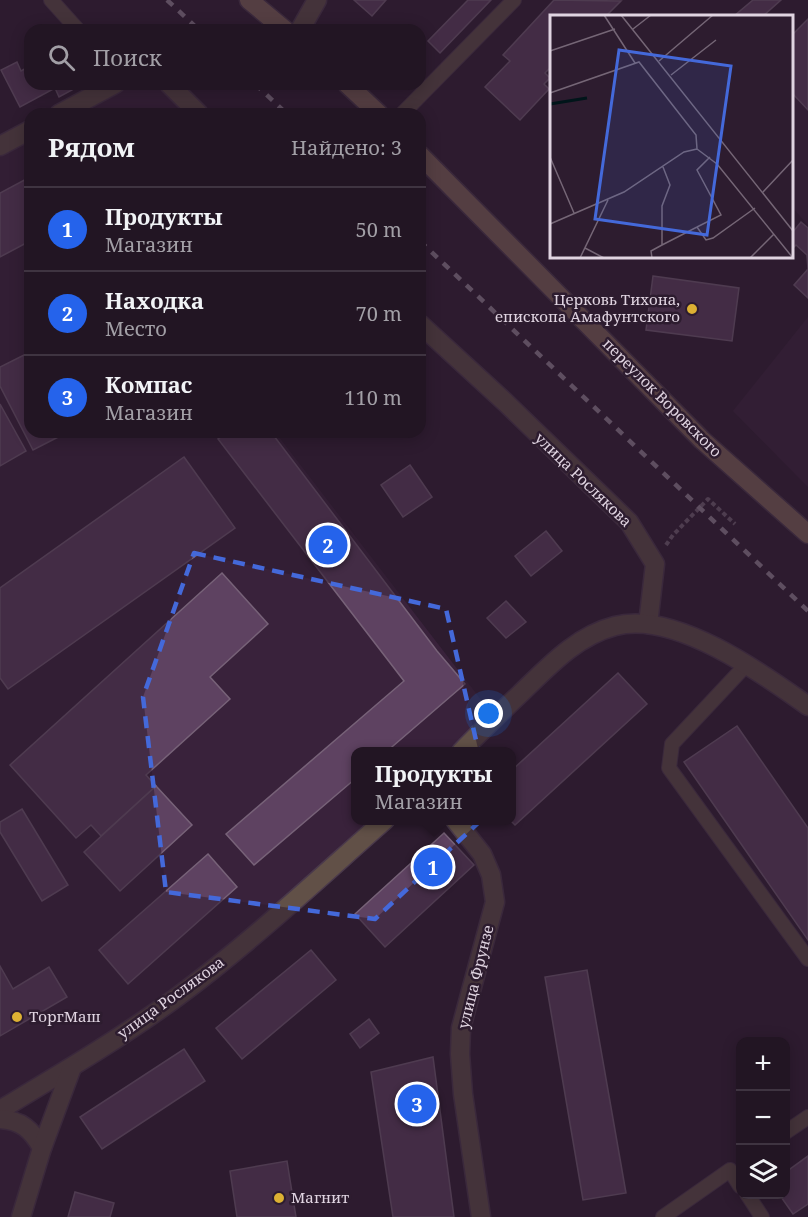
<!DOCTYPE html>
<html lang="ru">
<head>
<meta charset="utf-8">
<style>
  :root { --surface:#221523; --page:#2e2230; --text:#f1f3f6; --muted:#a29fa6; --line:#3f3441; --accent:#2563eb }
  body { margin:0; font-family:"Noto Serif",serif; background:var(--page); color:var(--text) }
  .controls { position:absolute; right:18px; bottom:18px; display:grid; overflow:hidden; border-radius:12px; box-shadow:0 3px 15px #0003 }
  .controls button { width:54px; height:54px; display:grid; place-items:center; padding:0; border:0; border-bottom:2px solid var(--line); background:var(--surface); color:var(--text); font:30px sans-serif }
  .you { position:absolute; left:489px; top:714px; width:21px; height:21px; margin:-15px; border:4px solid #fff; border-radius:50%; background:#1a73e8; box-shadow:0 0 0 9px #1a73e833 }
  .badge { display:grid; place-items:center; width:39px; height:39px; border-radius:50%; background:var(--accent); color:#fff; font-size:20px; font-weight:700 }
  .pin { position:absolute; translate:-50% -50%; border:3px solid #fff; box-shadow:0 2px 6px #0006 }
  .popup { position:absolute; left:351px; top:747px; width:165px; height:78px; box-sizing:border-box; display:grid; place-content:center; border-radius:12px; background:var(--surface); filter:drop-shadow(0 2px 4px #0005); font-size:20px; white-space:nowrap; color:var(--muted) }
  .popup b { font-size:22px; color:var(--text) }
  .popup::after { content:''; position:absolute; left:50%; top:100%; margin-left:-12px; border:12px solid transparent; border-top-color:var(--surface) }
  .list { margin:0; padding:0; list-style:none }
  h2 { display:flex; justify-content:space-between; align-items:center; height:78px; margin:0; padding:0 24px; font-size:26px }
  h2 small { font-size:20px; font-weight:400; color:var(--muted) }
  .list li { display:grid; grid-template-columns:39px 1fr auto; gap:18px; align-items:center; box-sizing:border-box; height:84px; padding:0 24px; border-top:2px solid var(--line) }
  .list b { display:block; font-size:22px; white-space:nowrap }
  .list p { margin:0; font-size:20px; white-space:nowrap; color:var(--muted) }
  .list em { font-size:20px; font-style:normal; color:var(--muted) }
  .icon { flex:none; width:33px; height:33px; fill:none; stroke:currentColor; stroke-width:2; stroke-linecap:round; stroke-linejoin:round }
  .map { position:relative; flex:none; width:808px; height:1217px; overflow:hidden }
  .search { position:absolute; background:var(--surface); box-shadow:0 3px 15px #0003; left:24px; top:24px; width:402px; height:66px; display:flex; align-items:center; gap:15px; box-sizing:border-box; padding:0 21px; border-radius:18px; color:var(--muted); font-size:22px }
  .panel { position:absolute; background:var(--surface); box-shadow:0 3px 15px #0003; left:24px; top:108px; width:402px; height:330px; border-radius:18px }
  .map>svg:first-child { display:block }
</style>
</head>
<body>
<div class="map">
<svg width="808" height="1217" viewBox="0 0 808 1217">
  <rect width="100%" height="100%" fill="#2d1c2f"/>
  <g fill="#39223b">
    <path d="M808,19v206l-16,-18v-172z"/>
    <path d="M115,84h54l30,30h-140z"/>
    <path d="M30,130v302h245l220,286 -34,33 -106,1v68l30,1 -140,122 -245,167v-964z"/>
    <path d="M808,317v170l-75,-76z"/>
    <path d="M0,1119l35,17 -14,81h-21z"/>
  </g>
  <g fill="#5e4261" stroke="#776278" stroke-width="1.5">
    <path d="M354,0h32l-14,16z"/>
    <path d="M468,0h23l-51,53 -12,-12z"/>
    <path d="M554,0l67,1 -15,15h-54v50l-7,7 5,5 -6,6 5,5 -29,31 -35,-33 25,-26 -7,-6z"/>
    <path d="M753,0h28l-18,16h-29z"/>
    <path d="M808,19v91l-16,-17v-58z"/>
    <path d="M17,62l4,9 9,-5v18h39l3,6 -13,7 -4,-9 -35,19 -19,-37z"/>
    <path d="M30,177v64l-30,16v-64z"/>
    <path d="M801,222l7,6v70l-14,-13 14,-16 -1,-14 -11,-10 -4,4v-16z"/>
    <path d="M653,276l86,12 -7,53 -86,-11z"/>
    <path d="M30,352v80h38l-35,18 -33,-64v-19z"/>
    <path d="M0,404l26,47 -26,15z"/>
    <path d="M228,432h43l166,219 28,33 -79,68h-31v27l-101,86 -28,-31 178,-153 -186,-242z"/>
    <path d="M184,457l51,71 -227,161 -8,-11v-90z"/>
    <path d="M410,465l22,32 -29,20 -22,-32z"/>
    <path d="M546,531l16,20 -31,25 -16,-20z"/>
    <path d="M222,573l46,51 -58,53 20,22 -84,76 10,11 -55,50 -10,-11 -15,13 -66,-73z"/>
    <path d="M506,601l20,21 -20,16 -19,-20z"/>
    <path d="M618,673l29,31 -132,121 -5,-5 1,-49z"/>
    <path d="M737,726l71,102v112l-124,-178z"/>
    <path d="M156,786l36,39 -72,66 -36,-39z"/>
    <path d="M22,809l46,76 -26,16 -42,-69v-10z"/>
    <path d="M444,833l30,32 -89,82 -30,-33z"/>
    <path d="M208,854l29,33 -109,97 -29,-34z"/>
    <path d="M311,950l25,30 -94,79 -26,-31z"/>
    <path d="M0,966l13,23 36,-22 18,30 -67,39z"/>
    <path d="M587,970l39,223 -43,7 -38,-223z"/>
    <path d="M369,1019l10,14 -19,15 -10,-14z"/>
    <path d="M184,1049l21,32 -103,68 -22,-32z"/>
    <path d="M433,1057l21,160h-61l-22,-145z"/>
    <path d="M808,1156v48l-15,10 -14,-20h7v-22z"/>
    <path d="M287,1161l9,56h-59l-7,-46z"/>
    <path d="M75,1192l39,11 -4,14h-42z"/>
  </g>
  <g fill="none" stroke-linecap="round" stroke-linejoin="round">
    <g stroke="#4a394b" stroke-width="16">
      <g id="lane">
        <path d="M51,0l27,30"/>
        <path d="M402,114l112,-114"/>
        <path d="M747,664l-75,80 -3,24 139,191"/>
        <path d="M786,1132l22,-15"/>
        <path d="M747,1194l15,23"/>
        <path d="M663,1217l67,-47 10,16"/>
      </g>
    </g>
    <g stroke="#4a394b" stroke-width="21">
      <g id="street">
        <path d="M300,30l17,-30"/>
        <path d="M169,84l30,30"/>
        <path d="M59,114l56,-30"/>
        <path d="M0,146l30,-16"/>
        <path d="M420,324l85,78 124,120 26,42 -7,60"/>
        <path d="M461,752c19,-20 39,-39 59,-58 28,-27 56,-58 95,-68 59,-16 147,47 193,80"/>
        <path d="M455,820l27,34 9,21 4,27 -34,126 -1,26 3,40 18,123"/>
        <path d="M0,1110c60,-36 121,-72 177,-113 73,-54 140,-117 208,-177"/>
        <path d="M0,1119c21,1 32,11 42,29"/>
        <path d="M21,1217l21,-69 30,-81"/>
      </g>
    </g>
    <g stroke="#4a394b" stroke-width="21">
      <g id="secondary">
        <path d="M249,0l36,30"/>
        <path d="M347,84l32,30"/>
        <path d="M420,155l282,285 106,94"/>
      </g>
    </g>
    <path stroke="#756677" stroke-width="4" stroke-dasharray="4.5 3" stroke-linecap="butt" d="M666,545l7,-10 35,-36 27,25"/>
    <use href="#lane" stroke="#615047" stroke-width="14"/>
    <use href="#street" stroke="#615047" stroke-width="18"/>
    <use href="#secondary" stroke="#84695a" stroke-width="18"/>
    <g stroke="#9a8c9c" stroke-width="4.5" stroke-dasharray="8 8" stroke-linecap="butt">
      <path d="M167,0l32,30"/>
      <path d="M255,84l32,30"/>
      <path d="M420,241l388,370"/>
    </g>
  </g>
  <path d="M0 0H808V1217H0ZM194,553l252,56 46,201 -117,109 -209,-27 -23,-195z" fill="#2d1c2f" fill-opacity=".55" fill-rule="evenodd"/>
  <path fill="none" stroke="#4469da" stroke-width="4.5" stroke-dasharray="12 8" stroke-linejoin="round" d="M194,553l252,56 46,201 -117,109 -209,-27 -23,-195z"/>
  <g fill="#ddb133" stroke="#2d1c2f" stroke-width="2">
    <circle cx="692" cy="309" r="6"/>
    <circle cx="17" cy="1017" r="6"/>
    <circle cx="279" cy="1198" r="6"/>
  </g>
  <g text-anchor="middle" stroke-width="5" stroke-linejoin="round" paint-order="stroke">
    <g font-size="15" fill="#e0d4e1" stroke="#2d1c2f" text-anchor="start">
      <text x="680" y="305" text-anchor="end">Церковь Тихона,<tspan x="680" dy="17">епископа Амафунтского</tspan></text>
      <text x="29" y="1022">ТоргМаш</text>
      <text x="291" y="1203">Магнит</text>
    </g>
    <g font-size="15" fill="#e0d4e1" stroke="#2d1c2f">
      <text transform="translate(662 398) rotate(45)" y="5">переулок Воровского</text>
      <text transform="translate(583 480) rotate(44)" y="5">улица Рослякова</text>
      <text transform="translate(476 977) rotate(-76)" y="5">улица Фрунзе</text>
      <text transform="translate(171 998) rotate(-36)" y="5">улица Рослякова</text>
    </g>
  </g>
  <g transform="translate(550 15)">
    <rect width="243" height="243" fill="#2d1c2f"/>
    <path fill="none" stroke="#00151a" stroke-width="3" d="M0,89l37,-6"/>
    <path fill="none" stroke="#756676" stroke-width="1.5" d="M54,0l31,48M71,0l172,216M83,14l18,-14M0,36l65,-22M109,46l54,-46M121,60l45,-35M0,78l89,-31 57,73 1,14M147,134l20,15 76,94M0,142l24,56M213,177l30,-32M0,209l74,-32 60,-40 13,-3M147,212l24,-12 -24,-45 13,-13M112,230l35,-18 9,13 7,-2 42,-30M35,233l19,10M30,243l28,-58M102,243l-1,-7 11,-6v-39l8,-21 -7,-18M200,243l24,-24"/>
    <path fill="#4469da" fill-opacity="0.15" stroke="#4469da" stroke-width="3" d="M69,35l112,16 -24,169 -112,-16z"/>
    <rect width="243" height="243" fill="none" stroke="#e0d4e1" stroke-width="3"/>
  </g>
</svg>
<div class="controls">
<button>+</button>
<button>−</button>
<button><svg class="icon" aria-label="layers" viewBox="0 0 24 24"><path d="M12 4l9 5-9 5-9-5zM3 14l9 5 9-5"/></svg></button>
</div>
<div class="you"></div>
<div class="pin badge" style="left:433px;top:867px">1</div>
<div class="popup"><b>Продукты</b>Магазин</div>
<div class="pin badge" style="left:328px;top:545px">2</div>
<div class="pin badge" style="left:417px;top:1104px">3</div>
<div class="search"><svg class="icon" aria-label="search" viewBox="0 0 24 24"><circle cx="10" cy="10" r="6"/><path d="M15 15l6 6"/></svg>Поиск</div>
<section class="panel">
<h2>Рядом<small>Найдено: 3</small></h2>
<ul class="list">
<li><span class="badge">1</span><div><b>Продукты</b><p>Магазин</p></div><em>50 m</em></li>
<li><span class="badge">2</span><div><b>Находка</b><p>Место</p></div><em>70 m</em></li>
<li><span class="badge">3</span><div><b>Компас</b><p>Магазин</p></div><em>110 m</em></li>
</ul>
</section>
</div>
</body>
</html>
